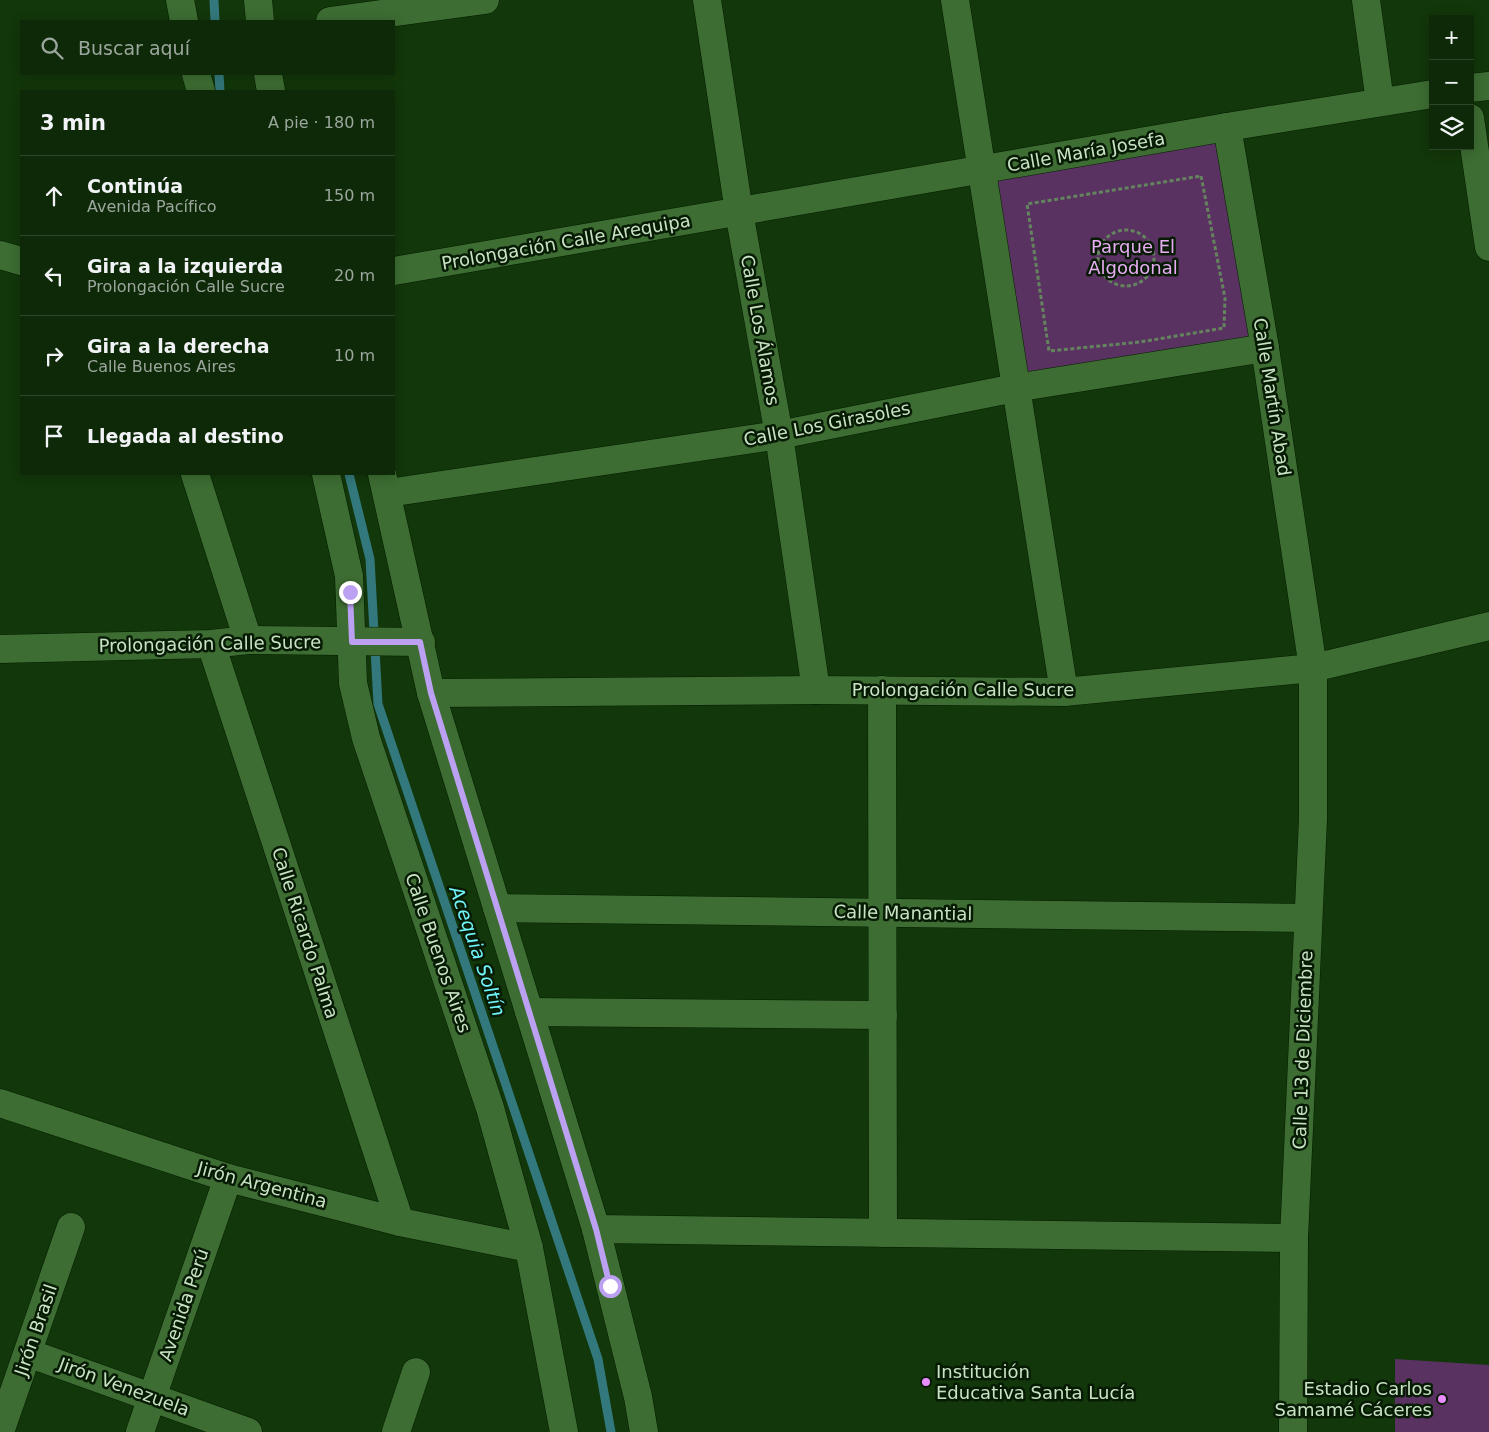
<!DOCTYPE html>
<html lang="es">
<head>
<meta charset="utf-8">
<style>
  :root { --surface:#0e2908; --page:#173112; --text:#f1f3f6; --muted:#9ba69c; --line:#2e4529 }
  body { margin:0; font-family:"DejaVu Sans",sans-serif; background:var(--page); color:var(--text) }
  .controls { position:absolute; right:15px; top:15px; display:grid; overflow:hidden; border-radius:0px; box-shadow:0 2px 12px #0003 }
  .controls button { width:45px; height:45px; display:grid; place-items:center; padding:0; border:0; border-bottom:1px solid var(--line); background:var(--surface); color:var(--text); font:25px sans-serif }
  .stop { position:absolute; width:15px; height:15px; margin:-11px; border:4px solid #bca0f2; border-radius:50%; background:#fff }
  .stop.end { background:#bca0f2; border-color:#fff; box-shadow:0 1px 5px #0008 }
  .list { margin:0; padding:0; list-style:none }
  h2 { display:flex; justify-content:space-between; align-items:center; height:65px; margin:0; padding:0 20px; font-size:21px }
  h2 small { font-size:16px; font-weight:400; color:var(--muted) }
  .list li { display:grid; grid-template-columns:32px 1fr auto; gap:15px; align-items:center; box-sizing:border-box; height:80px; padding:0 20px; border-top:1px solid var(--line) }
  .list b { display:block; font-size:19px; white-space:nowrap }
  .list p { margin:0; font-size:16px; white-space:nowrap; color:var(--muted) }
  .list em { font-size:16px; font-style:normal; color:var(--muted) }
  .icon { flex:none; width:28px; height:28px; fill:none; stroke:currentColor; stroke-width:2; stroke-linecap:round; stroke-linejoin:round }
  .map { position:relative; flex:none; width:1489px; height:1432px; overflow:hidden }
  .search { position:absolute; background:var(--surface); box-shadow:0 2px 12px #0003; left:20px; top:20px; width:375px; height:55px; display:flex; align-items:center; gap:12px; box-sizing:border-box; padding:0 18px; border-radius:0px; color:var(--muted); font-size:19px }
  .panel { position:absolute; background:var(--surface); box-shadow:0 2px 12px #0003; left:20px; top:90px; width:375px; height:385px; border-radius:0px }
  .map>svg:first-child { display:block }
</style>
</head>
<body>
<div class="map">
<svg width="1489" height="1432" viewBox="0 0 1489 1432">
  <rect width="100%" height="100%" fill="#12370a"/>
  <g fill="#5a3262">
    <path d="M1220,138l36,204 -235,32 -26,-194z"/>
    <path d="M1395,1359l94,6v67h-94z"/>
  </g>
  <g fill="none" stroke-linecap="round" stroke-linejoin="round">
    <g stroke="#33787c" stroke-width="9">
      <path d="M214,0l1,21"/>
      <path d="M219,74l1,17"/>
      <path d="M349,474l21,85 8,145 220,655 13,73"/>
    </g>
    <g stroke="#041c01" stroke-width="29">
      <g id="minor">
        <path d="M180,0l4,21"/>
        <path d="M258,0l2,21"/>
        <path d="M707,0l32,212 40,223 37,255"/>
        <path d="M955,0l109,692"/>
        <path d="M1366,0l14,102"/>
        <path d="M330,21l155,-21"/>
        <path d="M196,74l5,17"/>
        <path d="M268,74l3,17"/>
        <path d="M1470,88l19,-2"/>
        <path d="M1470,118l19,129"/>
        <path d="M1227,127l38,221 48,320v151l-19,419 -1,194"/>
        <path d="M0,255l21,6"/>
        <path d="M394,271l833,-144 206,-33"/>
        <path d="M195,474l53,166"/>
        <path d="M326,474l23,102 4,107 13,55 124,370 39,140 35,184"/>
        <path d="M382,474l49,219 165,536 42,168 6,35"/>
        <path d="M388,493l391,-58 236,-47 250,-40"/>
        <path d="M211,644l189,578"/>
        <path d="M0,649l211,-5 37,-4 173,2"/>
        <path d="M882,690l1,543"/>
        <path d="M431,693l385,-3 248,2 249,-24 176,-42"/>
        <path d="M497,908l811,10"/>
        <path d="M529,1012l354,3"/>
        <path d="M0,1103l228,75 172,44 129,26"/>
        <path d="M596,1229l698,9"/>
        <path d="M28,1353l220,79"/>
        <path d="M0,1432l71,-205"/>
        <path d="M140,1432l88,-254"/>
        <path d="M396,1432l20,-60"/>
      </g>
    </g>
    <g stroke="#64845d" stroke-width="3" stroke-dasharray="4 2.5" stroke-linecap="butt">
      <path d="M1201,176l24,122 -1,30 -84,14 -91,9 -22,-147z"/>
      <circle cx="1126" cy="258" r="28"/>
    </g>
    <use href="#minor" stroke="#3d6d32" stroke-width="28"/>
  </g>
  <g fill="none" stroke-linecap="round" stroke-linejoin="round">
    <path stroke="#bca0f2" stroke-width="6" d="M350,592l2,50h68l11,51 165,536 14,57"/>
  </g>
  <g fill="#e98dfe" stroke="#071b04" stroke-width="2">
    <circle cx="926" cy="1382" r="5"/>
    <circle cx="1442" cy="1399" r="5"/>
  </g>
  <g text-anchor="middle" stroke-width="5" stroke-linejoin="round" paint-order="stroke">
    <g font-size="18" fill="#c8e3c3" stroke="#071b04">
      <text transform="translate(1086 152) rotate(-10)" y="6">Calle María Josefa</text>
      <text transform="translate(566 242) rotate(-10)" y="6">Prolongación Calle Arequipa</text>
      <text transform="translate(760 330) rotate(80)" y="6">Calle Los Álamos</text>
      <text transform="translate(1272 397) rotate(81)" y="6">Calle Martín Abad</text>
      <text transform="translate(827 424) rotate(-11)" y="6">Calle Los Girasoles</text>
      <text transform="translate(210 644) rotate(-1)" y="6">Prolongación Calle Sucre</text>
      <text x="963" y="696">Prolongación Calle Sucre</text>
      <text transform="translate(903 913) rotate(1)" y="6">Calle Manantial</text>
      <text transform="translate(305 933) rotate(72)" y="6">Calle Ricardo Palma</text>
      <text transform="translate(438 953) rotate(71)" y="6">Calle Buenos Aires</text>
      <text transform="translate(1303 1050) rotate(-88)" y="6">Calle 13 de Diciembre</text>
      <text transform="translate(262 1185) rotate(15)" y="6">Jirón Argentina</text>
      <text transform="translate(184 1305) rotate(-71)" y="6">Avenida Perú</text>
      <text transform="translate(36 1330) rotate(-71)" y="6">Jirón Brasil</text>
      <text transform="translate(124 1387) rotate(20)" y="6">Jirón Venezuela</text>
    </g>
    <g font-size="18" fill="#e8adf5" stroke="#071b04">
      <text x="1133" y="253">Parque El<tspan x="1133" dy="21">Algodonal</tspan></text>
    </g>
    <g font-size="18" fill="#c8e3c3" stroke="#071b04" text-anchor="start">
      <text x="936" y="1378">Institución<tspan x="936" dy="21">Educativa Santa Lucía</tspan></text>
      <text x="1432" y="1395" text-anchor="end">Estadio Carlos<tspan x="1432" dy="21">Samamé Cáceres</tspan></text>
    </g>
    <g font-size="19" font-style="italic" fill="#71f5fc" stroke="#071b04">
      <text transform="translate(478 951) rotate(71)" y="7">Acequia Soltín</text>
    </g>
  </g>
</svg>
<div class="controls">
<button>+</button>
<button>−</button>
<button><svg class="icon" aria-label="layers" viewBox="0 0 24 24"><path d="M12 4l9 5-9 5-9-5zM3 14l9 5 9-5"/></svg></button>
</div>
<div class="stop" style="left:610px;top:1286px"></div>
<div class="stop end" style="left:350px;top:592px"></div>
<div class="search"><svg class="icon" aria-label="search" viewBox="0 0 24 24"><circle cx="10" cy="10" r="6"/><path d="M15 15l6 6"/></svg>Buscar aquí</div>
<section class="panel">
<h2>3 min<small>A pie · 180 m</small></h2>
<ul class="list">
<li><svg class="icon" aria-label="ahead" viewBox="0 0 24 24"><path d="M12 20V5M6 11l6-6 6 6"/></svg><div><b>Continúa</b><p>Avenida Pacífico</p></div><em>150 m</em></li>
<li><svg class="icon" aria-label="left" viewBox="0 0 24 24"><path d="M17 20v-9H6M10 6l-5 5 5 5"/></svg><div><b>Gira a la izquierda</b><p>Prolongación Calle Sucre</p></div><em>20 m</em></li>
<li><svg class="icon" aria-label="right" viewBox="0 0 24 24"><path d="M7 20v-9h11M14 6l5 5-5 5"/></svg><div><b>Gira a la derecha</b><p>Calle Buenos Aires</p></div><em>10 m</em></li>
<li><svg class="icon" aria-label="arrive" viewBox="0 0 24 24"><path d="M6 21V4h12l-3 4 3 4H6"/></svg><div><b>Llegada al destino</b></div></li>
</ul>
</section>
</div>
</body>
</html>
